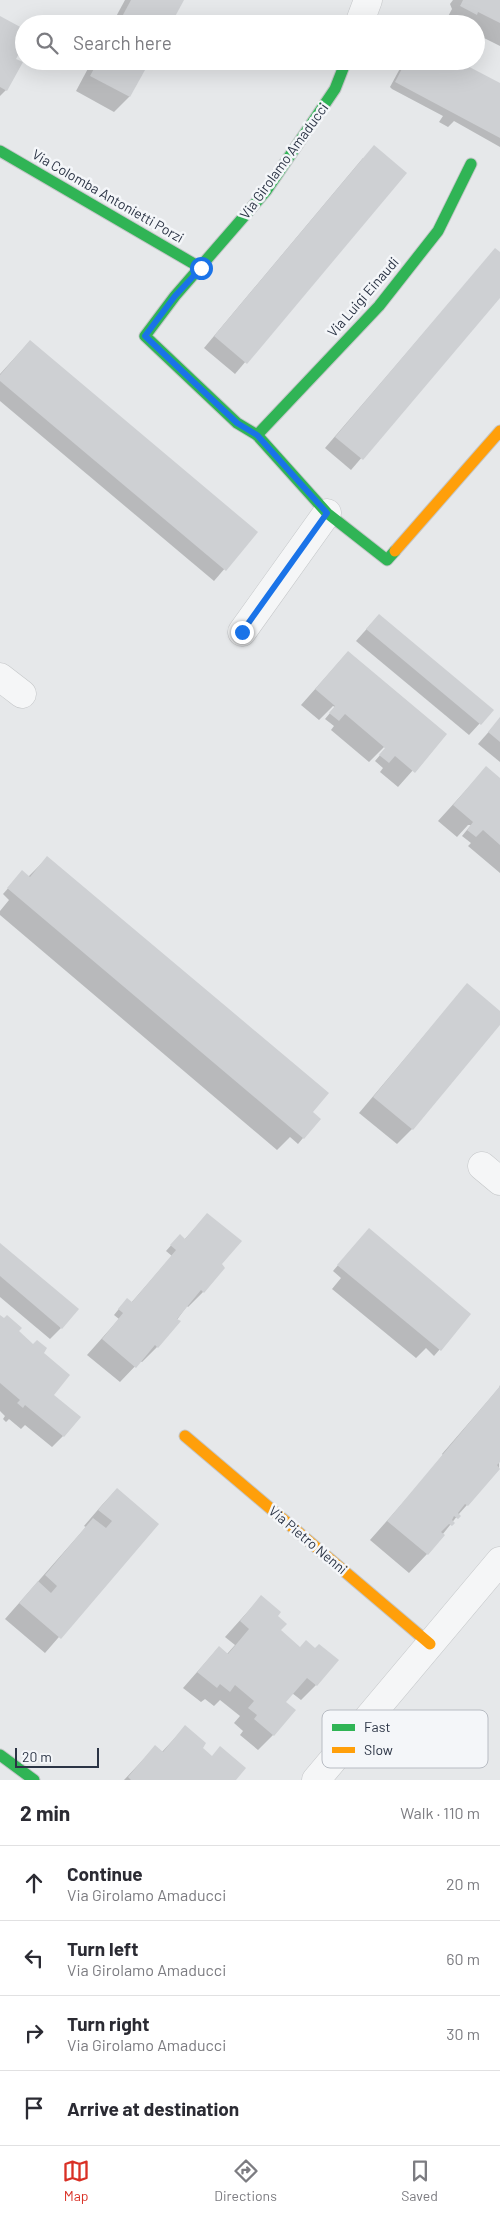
<!DOCTYPE html>
<html lang="en">
<head>
<meta charset="utf-8">
<style>
  :root { --surface:#fff; --page:#f7f7f7; --text:#2b2b33; --muted:#7c7c81; --line:#e1e1e2; --accent:#d93025 }
  body { margin:0; font-family:Barlow,sans-serif; background:var(--page); color:var(--text) }
  .scale { position:absolute; left:15px; bottom:12px; width:84px; box-sizing:border-box; padding-left:5px; border:2px solid #2b3445; border-top:0; font-size:14px; line-height:18px; white-space:nowrap; color:#2b3445; -webkit-text-stroke:4px #f4f6f9; paint-order:stroke }
  .stop { position:absolute; width:15px; height:15px; margin:-11px; border:4px solid #1a73e8; border-radius:50%; background:#fff }
  .stop.end { background:#1a73e8; border-color:#fff; box-shadow:0 1px 5px #0008 }
  .list { margin:0; padding:0; list-style:none }
  h2 { display:flex; justify-content:space-between; align-items:center; height:65px; margin:0; padding:0 20px; font-size:21px }
  h2 small { font-size:16px; font-weight:400; color:var(--muted) }
  .list li { display:grid; grid-template-columns:32px 1fr auto; gap:15px; align-items:center; box-sizing:border-box; height:75px; padding:0 20px; border-top:1px solid var(--line) }
  .list b { display:block; font-size:19px; white-space:nowrap }
  .list p { margin:0; font-size:16px; white-space:nowrap; color:var(--muted) }
  .list em { font-size:16px; font-style:normal; color:var(--muted) }
  .icon { flex:none; width:28px; height:28px; fill:none; stroke:currentColor; stroke-width:2; stroke-linecap:round; stroke-linejoin:round }
  .map { position:relative; flex:none; width:500px; height:1780px; overflow:hidden }
  .search { position:absolute; background:var(--surface); box-shadow:0 5px 20px #0002; left:15px; right:15px; top:15px; height:55px; display:flex; align-items:center; gap:12px; box-sizing:border-box; padding:0 18px; border-radius:28px; color:var(--muted); font-size:19px }
  .sheet { height:365px; background:var(--surface) }
  nav { display:flex; justify-content:space-around; align-items:center; box-sizing:border-box; height:70px; border-top:1px solid var(--line); background:var(--surface); font-size:14px; color:var(--muted) }
  nav a { display:grid; justify-items:center; gap:2px }
  nav .on { color:var(--accent) }
  .map>svg:first-child { display:block }
</style>
</head>
<body>
<div class="map">
<svg width="500" height="1780" viewBox="0 0 500 1780">
  <rect width="100%" height="100%" fill="#e6e8ea"/>
  <g fill="#0003">
    <path d="M125,0h57l-13,24h-57z"/>
    <path d="M453,0h47v46l-24,-12v-10h-26l-5,-2 7,-13 -2,-5z"/>
    <path d="M0,17l14,42 -8,31 -6,6z"/>
    <path d="M92,61h57l-20,36 -15,15 -38,-21z"/>
    <path d="M404,61h52l44,24v62l-46,-26 -6,6 -9,-5 4,-6 -51,-27 -2,-2z"/>
    <path d="M363,158l43,15 -171,201 -31,-26z"/>
    <path d="M495,250l5,3v43l-149,174 -26,-22z"/>
    <path d="M30,341l226,191 -42,49 -214,-180v-27z"/>
    <path d="M379,615l113,95 -23,25 -113,-94z"/>
    <path d="M348,652l97,82 -47,53 -18,-15 3,-4 -8,-7 11,-13 -2,-1 -15,15 -38,-32 3,-4 -9,-7 10,-12 -2,-1 -14,14 -18,-15z"/>
    <path d="M500,719v43l-22,-18z"/>
    <path d="M486,768l14,12v93l-32,-27 3,-3 -9,-7 9,-11h-3l-11,12 -19,-16z"/>
    <path d="M47,858l264,255 -8,25 -5,6 -8,-7 -13,13 -277,-235v-4l9,-11 -6,-6 14,-16 11,-1z"/>
    <path d="M467,985l33,28v10l-88,106 -15,15 -38,-31z"/>
    <path d="M208,1214l12,50 -17,28 -15,15 -1,-1 -30,41 -15,15 -2,-1 -20,21 -33,-27 32,-36 -5,-4 8,-10 9,-2 41,-47 -6,-5 8,-9 10,-2z"/>
    <path d="M363,1236l107,78 -36,42 -8,-8 -10,10 -84,-69 9,-11 -8,-7z"/>
    <path d="M0,1245l61,83 -11,11 -50,-42z"/>
    <path d="M0,1317l42,36 6,47 15,36 -11,11 -27,-22 -4,4 -12,-10 -3,3 -3,-3 2,-3 -5,-5z"/>
    <path d="M500,1385l-1,84 -41,46 -31,39 -18,19 -39,-33 53,-60 20,-25 -1,-1 57,-66z"/>
    <path d="M117,1489l40,35 -112,129 -40,-34 81,-92 -2,-1 18,-21z"/>
    <path d="M261,1597l15,19 3,14 37,55 -15,15 -9,-7 -8,9 -11,33 -15,15 -18,-15 3,-4 -9,-8 6,-7 -20,-16 -6,6 -9,-7 -4,3 -18,-14 36,-41 8,7 8,-9 -10,-8z"/>
    <path d="M185,1727l16,21 33,32h-110l31,-33 6,6z"/>
  </g>
  <g fill="#ced0d3">
    <path d="M131,0h53l-13,24h-53z"/>
    <path d="M463,0h37v23l-22,-11 -1,3 -17,-9z"/>
    <path d="M0,16l24,13v15l-8,15 7,3 -16,29 -7,-4z"/>
    <path d="M98,61h52l-20,36 -40,-21z"/>
    <path d="M406,61h52l42,22v55l-105,-56z"/>
    <path d="M374,145l33,28 -160,191 -33,-28z"/>
    <path d="M495,248l5,4v46l-137,162 -28,-23z"/>
    <path d="M30,340l228,192 -32,39 -226,-190v-6z"/>
    <path d="M379,614l115,96 -13,15 -115,-96z"/>
    <path d="M348,651l99,83 -32,39 -20,-17 -6,7 -10,-8 6,-7 -40,-34 -6,7 -10,-8 6,-7 -20,-17z"/>
    <path d="M500,717v25l-12,-10z"/>
    <path d="M486,766l14,12v67l-17,-15 -7,7 -9,-7 6,-8 -20,-17z"/>
    <path d="M47,856l282,237 -16,19 8,7 -17,20 -297,-251 15,-18 8,7z"/>
    <path d="M467,983l33,28v14l-87,105 -40,-33z"/>
    <path d="M207,1213l35,28 -20,23 3,4 -21,25 -3,-3 -24,29 4,2 -23,27 -3,-3 -19,23 -34,-29 21,-26 -5,-4 9,-11 5,4 44,-52 -6,-5 10,-11 5,5z"/>
    <path d="M369,1228l102,86 -30,37 -104,-86z"/>
    <path d="M0,1243l79,66 -17,20 -62,-53z"/>
    <path d="M0,1315l4,3 3,-3 15,13 -3,3 14,13 4,-4 10,8 -3,5 26,22 -16,20 27,22 -17,20 -39,-32 -2,3 -6,-5 3,-3 -20,-17z"/>
    <path d="M500,1386v76l-3,3 3,4 -32,37 -3,-2 -7,9 3,3 -3,3 -4,-3 -2,4 3,3 -3,3 -3,-2 -8,8 4,3 -17,20 -41,-34z"/>
    <path d="M117,1488l42,36 -98,115 -42,-36 19,-22 13,12 6,-7 -12,-11 48,-57 13,10 6,-7 -14,-11z"/>
    <path d="M261,1595l20,17 -3,4 9,8 -6,6 19,17 6,-7 9,8 4,-4 20,16 -22,26 -10,-8 -21,24 10,8 -22,26 -20,-17 3,-4 -9,-7 6,-7 -19,-16 -5,7 -10,-8 -3,4 -20,-16 22,-26 9,8 21,-25 -9,-8z"/>
    <path d="M185,1725l21,18 -3,5 9,8 8,-10 26,22 -10,12h-105l-3,-3 27,-32 8,7z"/>
  </g>
  <g fill="none" stroke-linecap="round" stroke-linejoin="round">
    <g stroke="#c4c6c8" stroke-width="29">
      <g id="street">
        <path d="M359,24l9,-24"/>
        <path d="M242,632l85,-119"/>
        <path d="M0,677l22,17"/>
        <path d="M482,1166l18,15"/>
        <path d="M316,1780l184,-219"/>
      </g>
    </g>
    <g stroke="#c4c6c8" stroke-width="13">
      <g id="fast">
        <path d="M346,61l-11,28 -69,102 -91,105 -30,40 92,87 20,12 70,78 60,47 8,-9"/>
        <path d="M0,151l201,117"/>
        <path d="M257,435l122,-129 59,-75 33,-67"/>
        <path d="M0,1755l34,25"/>
      </g>
    </g>
    <g stroke="#c4c6c8" stroke-width="13">
      <g id="slow">
        <path d="M395,551l105,-120"/>
        <path d="M185,1436l245,208"/>
      </g>
    </g>
    <use href="#street" stroke="#f5f6f7" stroke-width="28"/>
    <use href="#fast" stroke="#30b455" stroke-width="11"/>
    <use href="#slow" stroke="#ff9f0a" stroke-width="11"/>
  </g>
  <g fill="none" stroke-linecap="round" stroke-linejoin="round">
    <path stroke="#1a73e8" stroke-width="6" d="M201,268l-26,28 -30,40 92,87 20,12 70,78 -85,119"/>
  </g>
  <g text-anchor="middle" stroke-width="5" stroke-linejoin="round" paint-order="stroke">
    <g font-size="14" fill="#2b3445" stroke="#f4f6f9">
      <text transform="translate(284 161) rotate(-54)" y="5">Via Girolamo Amaducci</text>
      <text transform="translate(108 196) rotate(30)" y="5">Via Colomba Antonietti Porzi</text>
      <text transform="translate(363 297) rotate(-49)" y="5">Via Luigi Einaudi</text>
      <text transform="translate(308 1540) rotate(40)" y="5">Via Pietro Nenni</text>
    </g>
  </g>
  <rect x="322" y="1710" width="166" height="58" rx="8" fill="#f4f6f9" stroke="#b8bcc3" stroke-width="1"/>
  <rect x="332" y="1724" width="23" height="7" fill="#30b455"/>
  <rect x="332" y="1747" width="23" height="6" fill="#ff9f0a"/>
  <g font-size="14" fill="#2b3445">
    <text x="364" y="1732">Fast</text>
    <text x="364" y="1755">Slow</text>
  </g>
</svg>
<div class="scale">20 m</div>
<div class="stop" style="left:201px;top:268px"></div>
<div class="stop end" style="left:242px;top:632px"></div>
<div class="search"><svg class="icon" aria-label="search" viewBox="0 0 24 24"><circle cx="10" cy="10" r="6"/><path d="M15 15l6 6"/></svg>Search here</div>
</div>
<section class="sheet">
<h2>2 min<small>Walk · 110 m</small></h2>
<ul class="list">
<li><svg class="icon" aria-label="ahead" viewBox="0 0 24 24"><path d="M12 20V5M6 11l6-6 6 6"/></svg><div><b>Continue</b><p>Via Girolamo Amaducci</p></div><em>20 m</em></li>
<li><svg class="icon" aria-label="left" viewBox="0 0 24 24"><path d="M17 20v-9H6M10 6l-5 5 5 5"/></svg><div><b>Turn left</b><p>Via Girolamo Amaducci</p></div><em>60 m</em></li>
<li><svg class="icon" aria-label="right" viewBox="0 0 24 24"><path d="M7 20v-9h11M14 6l5 5-5 5"/></svg><div><b>Turn right</b><p>Via Girolamo Amaducci</p></div><em>30 m</em></li>
<li><svg class="icon" aria-label="arrive" viewBox="0 0 24 24"><path d="M6 21V4h12l-3 4 3 4H6"/></svg><div><b>Arrive at destination</b></div></li>
</ul>
</section>
<nav>
<a class="on"><svg class="icon" aria-label="map" viewBox="0 0 24 24"><path d="M3 6l6-2 6 2 6-2v14l-6 2-6-2-6 2zM9 4v14M15 6v14"/></svg>Map</a>
<a><svg class="icon" aria-label="directions" viewBox="0 0 24 24"><path d="M12 3l9 9-9 9-9-9zM9 14v-3h6M13 9l2 2-2 2"/></svg>Directions</a>
<a><svg class="icon" aria-label="saved" viewBox="0 0 24 24"><path d="M7 4h10v16l-5-4-5 4z"/></svg>Saved</a>
</nav>
</body>
</html>
